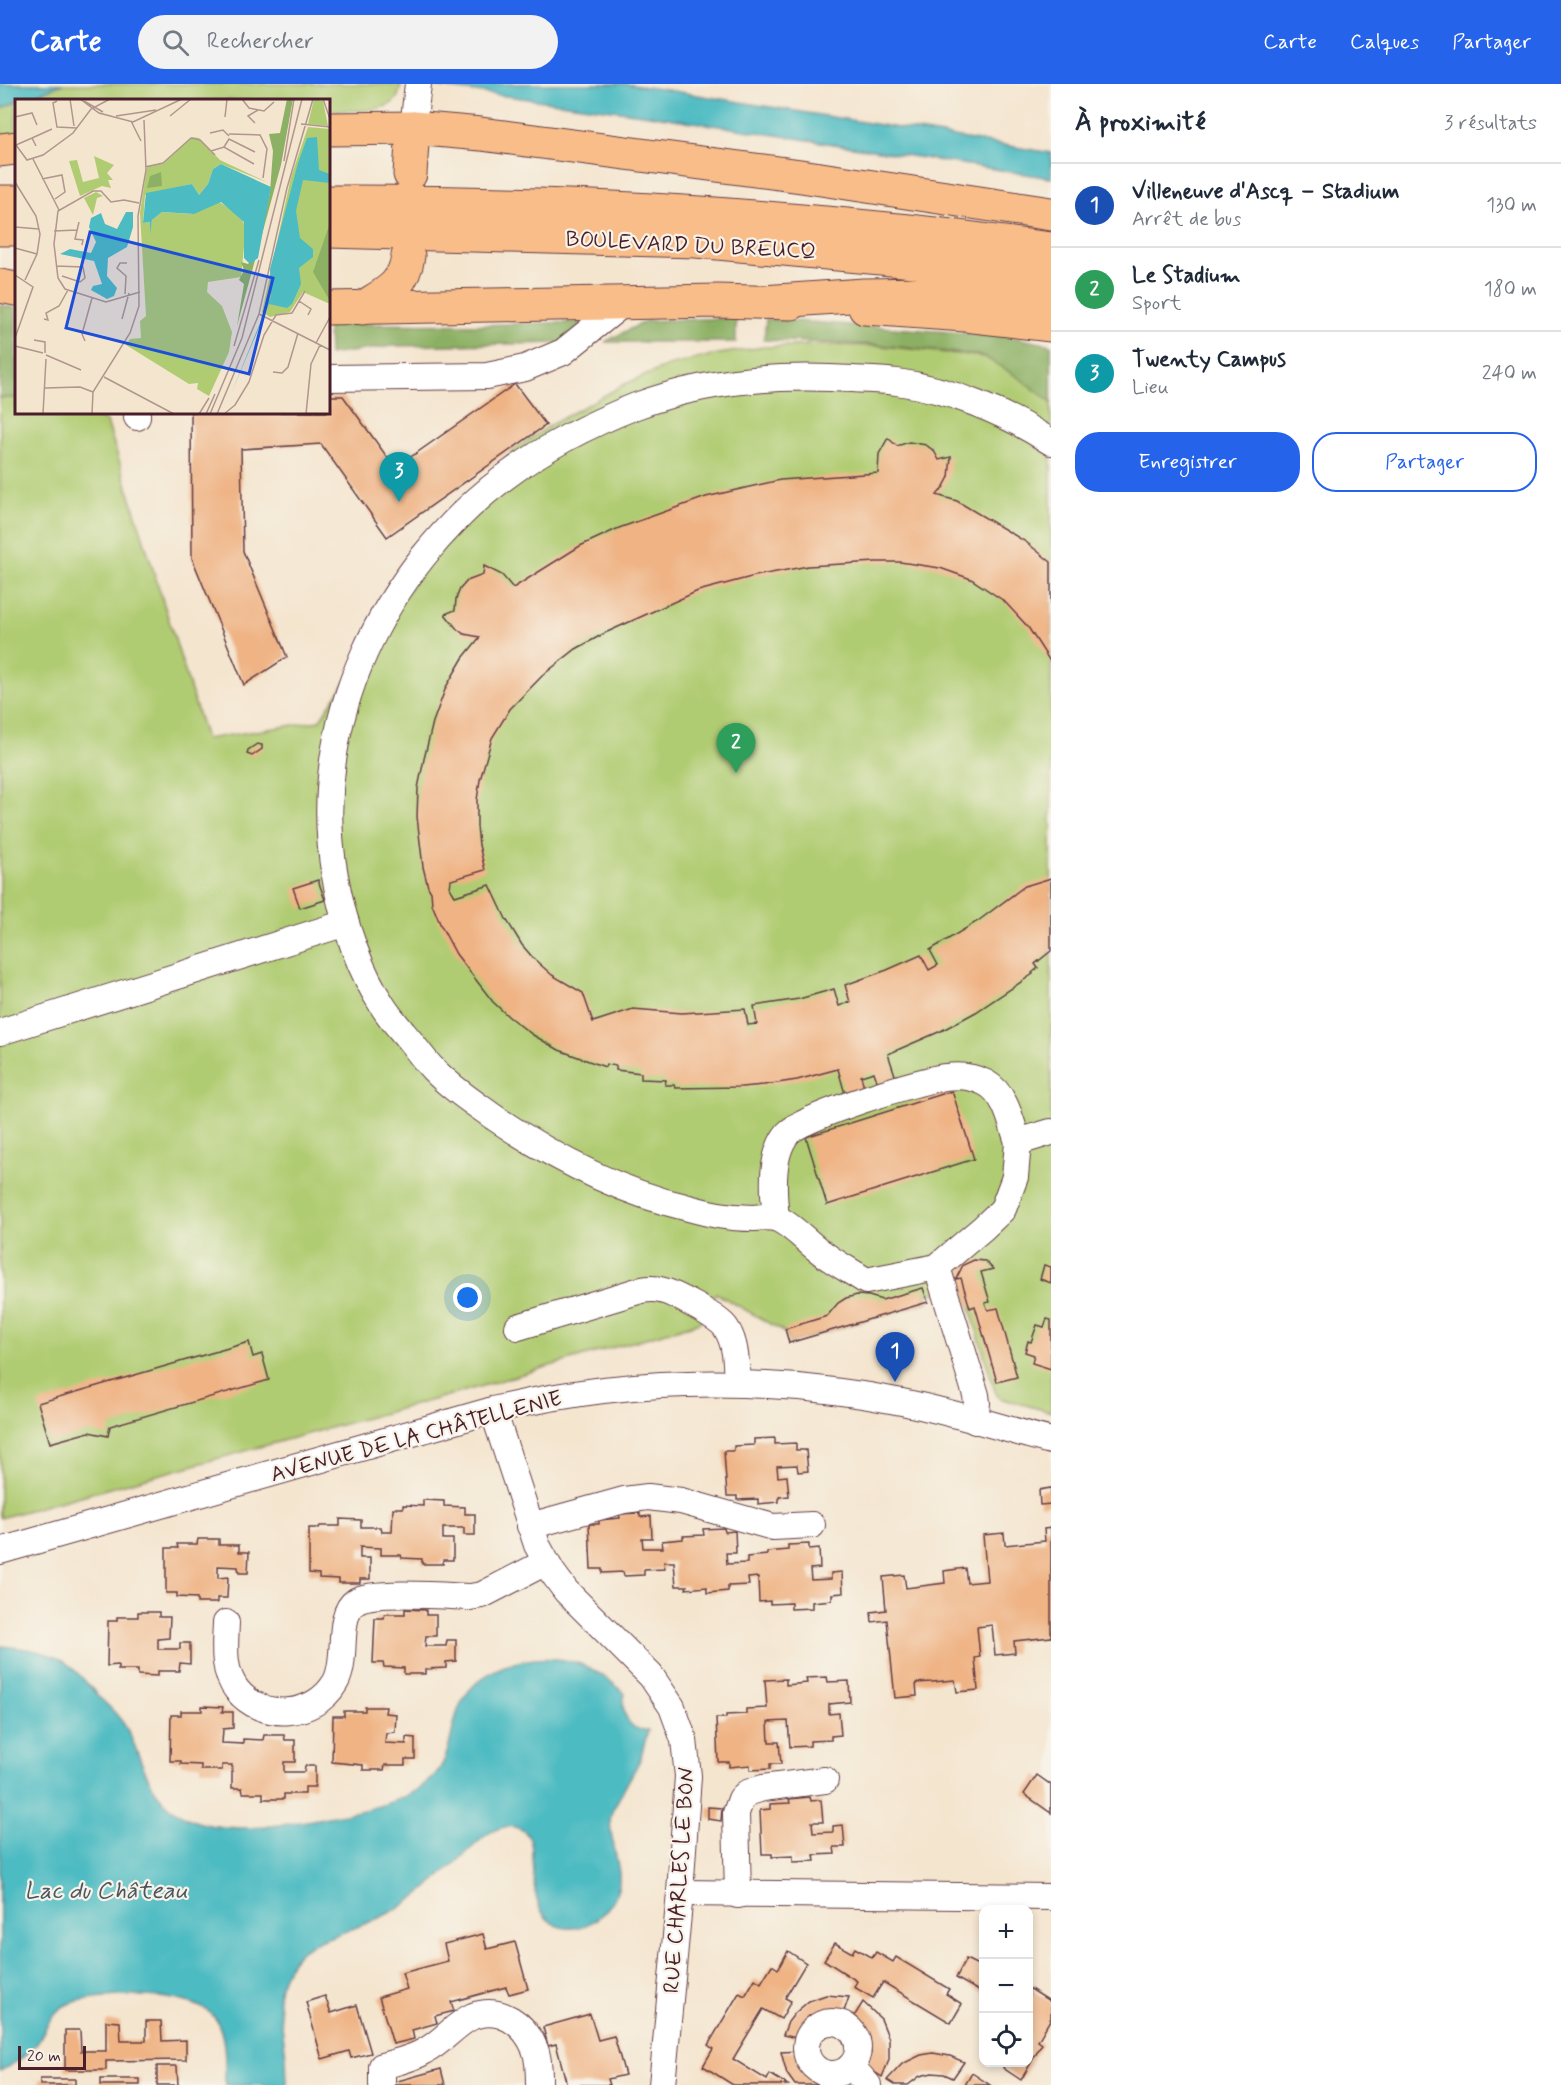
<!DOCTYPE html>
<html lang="fr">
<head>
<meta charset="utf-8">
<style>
  :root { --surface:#fff; --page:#f2f2f3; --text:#1f2937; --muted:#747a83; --line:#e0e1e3; --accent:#2563eb }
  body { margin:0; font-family:Mynerve,sans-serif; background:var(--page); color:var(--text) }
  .controls { position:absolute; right:18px; bottom:18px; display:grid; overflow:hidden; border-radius:12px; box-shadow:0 3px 9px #0003 }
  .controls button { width:54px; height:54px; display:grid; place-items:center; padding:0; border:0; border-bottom:2px solid var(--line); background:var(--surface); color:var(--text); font:30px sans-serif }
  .scale { position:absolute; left:18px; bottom:15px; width:68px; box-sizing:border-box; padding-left:6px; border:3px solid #4a1f2b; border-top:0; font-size:16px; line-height:21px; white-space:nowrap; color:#4a1f2b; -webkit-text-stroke:4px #f7f3e8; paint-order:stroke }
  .you { position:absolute; left:468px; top:1214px; width:21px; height:21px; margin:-15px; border:4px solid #fff; border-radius:50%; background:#1a73e8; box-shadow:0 0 0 9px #1a73e833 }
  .badge { display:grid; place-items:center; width:39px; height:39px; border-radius:50%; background:var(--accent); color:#fff; font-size:20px; font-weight:700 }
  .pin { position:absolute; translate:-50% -50px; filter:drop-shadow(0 2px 3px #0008) }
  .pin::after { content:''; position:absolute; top:32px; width:21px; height:18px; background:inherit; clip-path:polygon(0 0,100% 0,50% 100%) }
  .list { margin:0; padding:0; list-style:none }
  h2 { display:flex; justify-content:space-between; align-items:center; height:78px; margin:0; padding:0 24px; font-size:26px }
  h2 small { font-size:20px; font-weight:400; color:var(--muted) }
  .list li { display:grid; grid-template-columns:39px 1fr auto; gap:18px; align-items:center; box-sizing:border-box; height:84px; padding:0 24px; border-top:2px solid var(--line) }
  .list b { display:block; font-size:22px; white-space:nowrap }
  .list p { margin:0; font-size:20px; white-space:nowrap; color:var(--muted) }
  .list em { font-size:20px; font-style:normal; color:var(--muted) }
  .actions { display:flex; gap:12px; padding:18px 24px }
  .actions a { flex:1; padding:14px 0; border:2px solid var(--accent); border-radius:24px; text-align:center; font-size:21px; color:var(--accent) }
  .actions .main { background:var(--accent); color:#fff }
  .icon { flex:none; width:33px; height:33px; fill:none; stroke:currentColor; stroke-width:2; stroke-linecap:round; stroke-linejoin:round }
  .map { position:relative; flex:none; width:1051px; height:2001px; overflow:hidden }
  header { display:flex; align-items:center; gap:36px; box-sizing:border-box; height:84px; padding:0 30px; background:var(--accent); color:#fff }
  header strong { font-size:28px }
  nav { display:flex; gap:33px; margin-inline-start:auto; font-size:21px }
  .search { width:420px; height:54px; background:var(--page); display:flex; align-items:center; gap:15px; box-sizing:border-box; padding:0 21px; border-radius:33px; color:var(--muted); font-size:22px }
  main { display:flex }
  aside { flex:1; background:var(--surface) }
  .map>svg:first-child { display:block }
</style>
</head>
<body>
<header>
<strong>Carte</strong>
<div class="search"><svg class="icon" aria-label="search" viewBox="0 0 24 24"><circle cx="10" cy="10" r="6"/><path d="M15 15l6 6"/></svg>Rechercher</div>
<nav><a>Carte</a><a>Calques</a><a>Partager</a></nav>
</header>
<main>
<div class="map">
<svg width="1051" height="2001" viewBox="0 0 1051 2001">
  <rect width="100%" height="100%" fill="#f7f3e8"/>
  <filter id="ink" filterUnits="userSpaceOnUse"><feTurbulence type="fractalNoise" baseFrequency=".0167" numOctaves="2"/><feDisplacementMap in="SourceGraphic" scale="12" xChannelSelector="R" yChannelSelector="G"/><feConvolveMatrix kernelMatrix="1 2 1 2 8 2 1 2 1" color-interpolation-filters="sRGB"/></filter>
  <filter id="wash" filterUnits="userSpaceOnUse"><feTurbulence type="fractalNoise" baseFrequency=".008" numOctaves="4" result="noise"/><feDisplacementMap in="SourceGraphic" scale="24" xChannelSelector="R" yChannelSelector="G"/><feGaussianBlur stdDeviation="1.35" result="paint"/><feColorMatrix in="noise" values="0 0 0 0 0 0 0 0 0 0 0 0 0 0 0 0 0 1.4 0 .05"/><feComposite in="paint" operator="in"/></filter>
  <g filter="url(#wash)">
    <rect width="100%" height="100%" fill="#f4e5cf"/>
    <g fill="#b0cc72" stroke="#7d764e" stroke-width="1.5">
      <path d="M0,0h401c-1,4 -2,10 -4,14 -9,16 -52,12 -68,12l-1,-10h-312v34l-16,1z"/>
      <path d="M818,261l63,1 170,18v1048l-52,-14 -4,-7 -32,-106 -37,10 2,7 -139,41 -3,-10 -70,-40 -16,29 -242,71 -458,125v-1120h16v14l69,1 22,9 99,317 113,-18 163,-238 33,-34 39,-26 71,-39 43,-18 45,-11 50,-8z"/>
    </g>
    <g fill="#8cb064" stroke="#6b6848" stroke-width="1.5">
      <path d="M0,221l16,3v90h-16z"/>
      <path d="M736,234v24h-131l41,-21z"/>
      <path d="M766,235l240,17 45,9v57l-33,-25 -35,-21 -104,-11 -115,-5z"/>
      <path d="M585,238l-27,21 -166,3 -63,9 -1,-31 149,1z"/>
    </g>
    <g fill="#4dbbc2" stroke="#4c6d76" stroke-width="1.5">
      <path d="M0,0h63l-42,16h-5v2l-16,7z"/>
      <path d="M415,0h211l35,5 390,64v25l-409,-64z"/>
      <path d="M0,1562c22,2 52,5 69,19 12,10 21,22 31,33 10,9 20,19 27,31 18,36 21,71 62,90 39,17 98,6 139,-2 35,-6 78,-14 104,-39 21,-20 17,-50 29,-75 21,-40 79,-53 119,-39 18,7 32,17 45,30 -5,16 2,38 23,36l-8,30 -28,51 -2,9c1,40 26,64 -11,97 -9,8 -21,12 -33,11 -34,-5 -32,-46 -34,-72 0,-8 0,-15 -5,-22 -12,-13 -29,-7 -41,1 -29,25 -58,57 -93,76 -20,11 -42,18 -63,26 -10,4 -22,8 -29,14 -12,10 -21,31 -23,45l8,60 1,29h-62c0,-21 2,-49 -10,-67 -19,-28 -120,-26 -149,-13 -17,9 -20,25 -30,39 -9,12 -23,20 -36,27z"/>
    </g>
    <g id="blocks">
      <g fill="#efb384">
        <path d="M515,300l31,41 -159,112 -66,-93 -80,5 2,102 44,106 -43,28 -52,-127 -1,-146h137v-16h15l52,72z"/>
        <path d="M888,354l9,8 12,-4 17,3 8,6 5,9 12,-3 -2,20 -6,11 -6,7 20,6 69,41 25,20v101l-23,-36 -24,-26 -33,-22 -31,-11 -40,-6h-24l-68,4 -53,10 -57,15 -93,42 -29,16 -33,26 -33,34 -18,29 -12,42 -3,20v26l2,19 6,25 -34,10 -1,8 5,8 35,-11 16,34 16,26 12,14 18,16 31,18 10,29 40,-13 49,4 63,-4 3,16 9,-1 -3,-18 45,-7 35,-10 5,17 11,-4 -5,-17 42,-15 34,-15 8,15 9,-5 -8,-15 48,-29 47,-35 26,-8v73l-16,13 3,4 -6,5 1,1 -57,38 -35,19 -53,23 8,24 -18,6 -4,-12 -13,4 3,12 -19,6 -7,-25 -41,11 -33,5 -23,2 -66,1 -1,-3h-9l1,-5 -25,-1v-6l-25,-3v-4l-10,-2 -1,3 -46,-17 -26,-15 -24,-18 -16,-15 -37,-48 -15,-28 -9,-22 -1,-12 -3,-5 -5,-20 -6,-50 1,-29 6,-29 9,-37 13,-35 17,-29 17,-21 -16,-3 -7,-5 -12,-15 10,-4 1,-11 4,-10 7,-8 16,-6 1,-9 18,9 11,13 67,-42 39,-18 87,-31 74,-17 98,-7 1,-19z"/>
        <path d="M257,660l5,1v4l-10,7 -5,-2 1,-4z"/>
        <path d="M318,796l7,20 -25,8 -7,-20z"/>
        <path d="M952,1007l22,68 -147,46 -21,-68z"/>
        <path d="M974,1176l11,1 8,8 -12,3 9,30 -5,1 3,7 10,-2 19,69 -20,5 -22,-76 -5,2 -9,-30 -5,1 7,-14z"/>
        <path d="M1044,1181l7,2v16l-11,-4z"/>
        <path d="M923,1204l5,14 -139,41 -4,-14 42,-13 11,-13 8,-5 11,-3 12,1 13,4z"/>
        <path d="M1047,1235l4,1v49l-19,-6 2,-8 -9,-3 3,-11 3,1 6,-17 7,2z"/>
        <path d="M249,1258l4,15 9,-3 7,26 -159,46 -2,10 -19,-4 -39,11 -12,-40z"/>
        <path d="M775,1354v6l21,-1v7h10l2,21 -10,1 -1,-7 -20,1 1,11 9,-1 2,20 -10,1v5l-21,2v-5l-21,1v-4h-10l-3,-45h10v-5l20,-1v-6z"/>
        <path d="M1051,1404v16l-11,1 -1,-15z"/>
        <path d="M423,1416l21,1v5l21,1v7h10v21h-11v-7h-21v11h10v21h-10v4h-21v-5l-20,-1 -1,-3h-20v-7l-21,-1v11h10v21h-10v4h-21v-4l-20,-1v-4l-10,-1v-45h10l1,-2h20v-7l21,1v7h20l1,5h10l1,-24h10v-3l20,1z"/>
        <path d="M640,1429v4l11,-1 1,22h-10l1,10h20l-1,-7 21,-2v-3l21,-1 -1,-6 21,-1 1,4 10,-1 1,22h-10l1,11 20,-1v-6l20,-2v-3l21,-2v-5l21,-1v5l10,-1 1,20 -10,1 1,11 20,-1v-6l11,-1 1,21 -11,1v6l-20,2v6l-21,1v-6l-21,1v-3l-11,1 -1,-25 -10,1 1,7 -21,1v5l-21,2v-6l-21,2 1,-3h-11l-2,-24h-10l1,7 -21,1v5l-20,1 -1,-4 -21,1v-4h-11l-2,-45h10v-4l21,-2 -1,-4z"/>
        <path d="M1051,1444v109l-37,4 1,12 -20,2 -3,-30 -15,2 3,30 -5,1 3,32 -21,2 -2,-12 -23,2 -16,1 1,13 -22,2 -8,-78 -15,2 -1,-10 15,-2 -3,-33 21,-2 2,13 39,-5 -1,-12 21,-3 2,15 20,-2 -4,-46 21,-2 1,12 40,-4 -1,-12z"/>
        <path d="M198,1455h21v6h20v7h10l-1,21h-9l-1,-6 -20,-1v12l10,-1 -1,21h-10v5h-20v-5l-20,-1v-4h-11v-45h12l-1,-4h20z"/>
        <path d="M405,1525l21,1v5h10v21h-10l-1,10h21l1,-6h9v21l-10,1v6l-21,1v5h-21v-6l-20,-1 -1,-4h-10l2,-45h9l1,-4h20z"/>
        <path d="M138,1528h21v5h11l-1,21 -11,1v10h22v-6h10v21l-10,-1 -1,8h-21v5l-20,-1v-5h-20v-5l-11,1 1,-45h9v-4h21z"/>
        <path d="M827,1593l1,5 21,-1 1,21 -21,2v10l10,-1 2,22 -10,1v4l-21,1v5l-20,1 -2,-26 -20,1 1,20h10l2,22h-11v5l-20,1v-5l-21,2v-5h-11l-2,-44h10v-3l20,-1v-5l21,-1 -2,-28 21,-1v6l21,-2 -1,-5z"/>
        <path d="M202,1622l21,1 -1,5h11v16l-10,1 -1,14 21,1v-5l20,1 1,-5h20l1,5h10v22h-11v10h20l1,-6h10v21h-10v7h-21v5h-21v-6h-20l-1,-5h-10v-23h-10v5h-21v-5l-20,-1v-3h-11l1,-46h10v-4h21z"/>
        <path d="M365,1623h21l-1,6 11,1 -1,18 -9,1 -1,10 21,1v-7l9,1v21h-10v6h-20l-1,5h-21v-5l-31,-3 1,-46h11v-5h21z"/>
        <path d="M1037,1691l14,10v28l-27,-19z"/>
        <path d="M810,1713l1,4 10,-1 2,22h-11l1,11 20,-1v-6l10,-1 2,22h-11l1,7 -21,1 1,6 -22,1v-6l-21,1v-3h-10l-2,-44 10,-1v-5l20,-1 -1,-4z"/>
        <path d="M708,1723l14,1 -1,13 -13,-2z"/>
        <path d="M483,1850l4,15 28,-7 13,47 -19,5 -3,-7 -55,15 3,9 -19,5 2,7 -25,7 2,9 -21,5 -14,-47 28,-8 -5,-16 46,-12 -4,-17z"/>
        <path d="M835,1859l17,10 3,-5 17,10 4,-6 17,10 3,-5 53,32 -3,5 16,10 -11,19 -68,-41 -10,16 -19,-11 3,-6 -33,-21z"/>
        <path d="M788,1867l18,12 -21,35 6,3 -10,18 -18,-10 -30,50 34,21 3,-6 18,11h-55l-30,-19 10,-17 -5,-4 31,-52 6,3 10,-17 6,4 11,-18 6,4z"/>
        <path d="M966,1875l18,9v26l-28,-16z"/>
        <path d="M1029,1904l22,14v16l-13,23 4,3 -21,36 -18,-12 3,-6h23z"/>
        <path d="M826,1911l23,2 -6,17 -16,1 -11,5 -9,8 -6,11 -18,-4 5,-13 7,-9 14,-12z"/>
        <path d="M325,1912l6,17 26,-8 14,48 -20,5 -2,-7 -27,8 -16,-57z"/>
        <path d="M863,1918l18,17 8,20v21l-7,17 -16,-10 5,-14 -1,-15 -4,-8 -13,-12z"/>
        <path d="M590,1930l8,26 16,-4 11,39 -17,4 2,6h-43l-11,-41 -8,2 -5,-19z"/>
        <path d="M106,1937l14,1 1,19h25v-20h15l1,20 24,-1v20l-80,1v9h-41v-40h15l1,21h25z"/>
        <path d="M800,1967l4,14 7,9 23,11h-39l-8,-11 -6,-22z"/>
        <path d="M933,1969l17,3 14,6 -11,16 -9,-4 -12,-1 -12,3 -12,9h-13l-8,-5 15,-16 19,-9z"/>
        <path d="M157,1982h20l1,19h-21z"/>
        <path d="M441,1985l4,16h-51v-3z"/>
        <path d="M972,1989l18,12h-25z"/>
        <rect x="40" y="1995" width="35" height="6"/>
        <rect x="101" y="1995" width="39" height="6"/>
      </g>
    </g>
  </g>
  <g filter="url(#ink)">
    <use href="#blocks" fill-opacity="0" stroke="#643d44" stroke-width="1.5"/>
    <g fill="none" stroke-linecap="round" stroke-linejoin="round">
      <g stroke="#643d44" stroke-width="28">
        <g id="minor">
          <path d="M413,44l5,-44"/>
          <path d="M328,294l159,-2 38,-8 38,-16 62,-50"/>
          <path d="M137,328v5"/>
          <path d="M1051,358c-44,-29 -102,-53 -154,-60 -15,-2 -30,-2 -44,-3 -73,-5 -148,1 -217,27 -46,18 -91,41 -131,71 -121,91 -198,247 -170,399 8,45 24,94 49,132 8,12 18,23 27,34 7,9 14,19 22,27 18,19 41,34 62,49 58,39 122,73 190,89 25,7 43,11 69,11 9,-1 18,-2 26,2 15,8 27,22 41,32 14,11 30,19 45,29l71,-14 46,-39 20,-19 12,-32 3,-35 33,-10"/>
          <path d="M0,948l346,-109"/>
          <path d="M776,1133c-3,-25 -6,-63 12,-84 14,-16 134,-54 158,-56 14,-2 28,0 40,6 20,11 25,39 32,59"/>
          <path d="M937,1183l39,128 1,8 -2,18"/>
          <path d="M518,1243l123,-37c6,-1 13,-2 19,0 12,2 59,27 66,38 10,15 11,37 10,55"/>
          <path d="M493,1326l44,135 15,27 14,19 85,85 21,31 12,33 4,36 -8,117 -18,192"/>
          <path d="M530,1442l94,-26 24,-3 33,4 92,26 39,-2"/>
          <path d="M0,1467l493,-141c136,-33 271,-35 409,-8 50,10 100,26 149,39"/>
          <path d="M226,1539c-1,23 -4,48 11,67 25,31 77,28 98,-7 14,-22 0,-68 21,-82 16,-11 92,-5 114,-4l12,-2 64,-33"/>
          <path d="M680,1809l371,4"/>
          <path d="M738,1811l-2,-82 5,-14 6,-6 16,-5 62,-8"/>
          <circle cx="832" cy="1964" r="26"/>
          <path d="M851,1982l17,19"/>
          <path d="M382,2001v-19c14,-4 30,-7 43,-15 18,-9 30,-27 48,-35 28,-10 52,8 62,33 4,11 4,24 4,36"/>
        </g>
      </g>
      <g stroke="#643d44" stroke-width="35">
        <g id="major">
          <path d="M328,45l85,-1 68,6 320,42 250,38"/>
          <path d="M0,66l16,-2"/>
          <path d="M410,90l3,-46"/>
          <path d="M0,202l16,3"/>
          <path d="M328,224l390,-7 74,2"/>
          <path d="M362,224c24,-15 42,-22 46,-52"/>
          <path d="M865,224l100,7 86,10"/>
        </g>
      </g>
      <g stroke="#643d44" stroke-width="35">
        <g id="highway">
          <path d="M0,118h16"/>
          <path d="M328,118c191,-1 381,8 570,28 51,5 102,13 153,19"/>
          <path d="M0,145h16"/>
          <path d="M328,147l368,10 239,22 116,17"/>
          <path d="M763,218l101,-7 62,-1 125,5"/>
        </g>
      </g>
      <use href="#minor" stroke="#fff" stroke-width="26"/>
      <use href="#major" stroke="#f8bd89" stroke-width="33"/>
      <use href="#highway" stroke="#f8bd89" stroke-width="33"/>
    </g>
  </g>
  <g text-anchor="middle" stroke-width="4.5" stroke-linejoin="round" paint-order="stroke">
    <g font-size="22" fill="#4a1f2b" stroke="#f7f3e8">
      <text transform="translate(691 160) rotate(3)" y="8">BOULEVARD DU BREUCQ</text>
      <text transform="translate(416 1351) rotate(-15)" y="8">AVENUE DE LA CHÂTELLENIE</text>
      <text transform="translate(678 1796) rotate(-86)" y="8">RUE CHARLES LE BON</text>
    </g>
    <g font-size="24" font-style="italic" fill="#4b5660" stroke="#f7f3e8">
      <text x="106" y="1814">Lac du Château</text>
    </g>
  </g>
  <g transform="translate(15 15)">
    <rect width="315" height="315" fill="#f4e5cf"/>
    <path d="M299,0l9,2 5,25 -20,-2zM293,28l22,2v175l-27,-12 -13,20 -20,5 -8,-5 29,-135zM177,38l7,1 21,22 49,23 -48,-19 -8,5 -5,15 -9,11 -7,-11 -47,11 -2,28 7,-1v9l2,-11 10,-8 29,2 27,-13 21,14 7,12 -5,50 -33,5 -1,10 15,14 10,26 -3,20 -20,44 -12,-7 1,-6 -9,1 -63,-39 4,-6 11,-1 -1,-17 6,-5 -6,-103 7,-47 17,-3zM79,57l20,9 -7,8 6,7h-5l3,8 -9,-2 -22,10 -11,-35 8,-1 6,22 16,-4zM81,93l7,4 -6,2 -4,17 -9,-17z" fill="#b0cc72"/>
    <path d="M272,0h6l-12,66 -44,161 7,-42 -5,-4 5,-10 -3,-8 7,2 9,-10 13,-62 3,-41 -4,-17 11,-1zM146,73l1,14 -15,2 3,-12zM315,124v78l-17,-29z" fill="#8cb064"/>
    <path d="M302,38l2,33 11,4v9l-27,-3 -7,31 4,27 13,11v8l-14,11 2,16 -9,20 -5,4 -18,-4 -38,90 40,-98 -1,-27 28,-106 9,-25zM206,65l50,23 -13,71 -8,6 -6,-6v-36l-23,-20 -27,12 -32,-2 -10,8 -2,14v-12l-7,1 3,-30 46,-9 7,11 9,-11 5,-15zM111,113h7v15l-6,20 -19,11 -1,18 10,12 -3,8 -7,3 -16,-9 2,-4 9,-2 -8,-23 -34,-7 10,-5 21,4 5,-11 -7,-15 2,-9 10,-5 4,11 12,5z" fill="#4dbbc2"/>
    <path fill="none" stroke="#b0968d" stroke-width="1.5" d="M55,0l4,27M65,0l19,14 34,9 49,-23M227,0l7,9 15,3 10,-9M308,0l7,20M42,2l-4,2 4,24 20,1M69,2l19,11M101,17l40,-6M155,17l21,-17M0,18l17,-4 5,12M210,18l2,-18M116,22l10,20M240,24l-7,-7 10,-6M286,25l29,3M195,34l13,-3 6,6M214,35l31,1 7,14 -4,29M17,39l20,-9M1,46l11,15 16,-5 30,-22 18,-24 19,-10M1,46l16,-7 4,8M209,48l5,-8 26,13M196,52l13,-4 30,17M18,60l26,51M269,62l10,-62M130,68l18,-4 28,-25 9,2 15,15M27,80l20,-4 3,17 -10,7M0,83l21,34 4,18 -3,20 -12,26M124,104l-15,-3 -13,2 -10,-11h-8l-35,20 -4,33 4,34 7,11 41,13 34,-10M64,123l-4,17 8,1 -1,5M0,128l24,2M39,132l23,-1M0,149l22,6M41,167l27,1 2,11 -5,4 -18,-6M0,176l18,12 -18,51M110,195l1,-18 -9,-8 3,-5h7M284,202l12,8 -3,6M244,215l71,36M29,220l4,1 -2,-7 13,-7 9,-16M107,220l7,-26M19,241l11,2v11M70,242l-3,-7 10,-36M301,244l14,-26M0,247l28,7M219,247l25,-86M31,256l35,15M258,273l9,1 6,-6 10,-34M89,278l70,37M30,289l35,-1 13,5M28,315l3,-55M77,315l1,-22 37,-59 9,-27 -1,-90 8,-46 -2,-50M184,315l10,-16M191,315l9,-20M195,315l32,-76 60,-239M202,315l42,-100 28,-126 26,-89M209,315l11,-9 14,-23 15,-47 12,-20 16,-2 13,-22M291,315l5,-50 9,-19"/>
    <path fill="#1d4ed8" fill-opacity="0.15" stroke="#1d4ed8" stroke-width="3" d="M75,133l183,46 -24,96 -183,-46z"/>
    <rect width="315" height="315" fill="none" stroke="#4a1f2b" stroke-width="3"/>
  </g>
</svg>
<div class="controls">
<button>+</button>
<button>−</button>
<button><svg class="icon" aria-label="locate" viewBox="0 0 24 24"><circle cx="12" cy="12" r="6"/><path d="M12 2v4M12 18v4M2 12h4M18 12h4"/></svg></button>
</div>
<div class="scale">20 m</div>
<div class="you"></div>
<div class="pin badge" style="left:895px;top:1298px;background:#1a4fb4">1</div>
<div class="pin badge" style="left:736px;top:689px;background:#2e9e5b">2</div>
<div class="pin badge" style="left:399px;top:418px;background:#0f9aa8">3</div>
</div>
<aside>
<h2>À proximité<small>3 résultats</small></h2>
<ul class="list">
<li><span class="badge" style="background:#1a4fb4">1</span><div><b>Villeneuve d'Ascq – Stadium</b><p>Arrêt de bus</p></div><em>130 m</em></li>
<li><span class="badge" style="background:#2e9e5b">2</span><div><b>Le Stadium</b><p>Sport</p></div><em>180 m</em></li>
<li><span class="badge" style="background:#0f9aa8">3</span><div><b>Twenty Campus</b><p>Lieu</p></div><em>240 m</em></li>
</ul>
<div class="actions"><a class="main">Enregistrer</a><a>Partager</a></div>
</aside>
</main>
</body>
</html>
